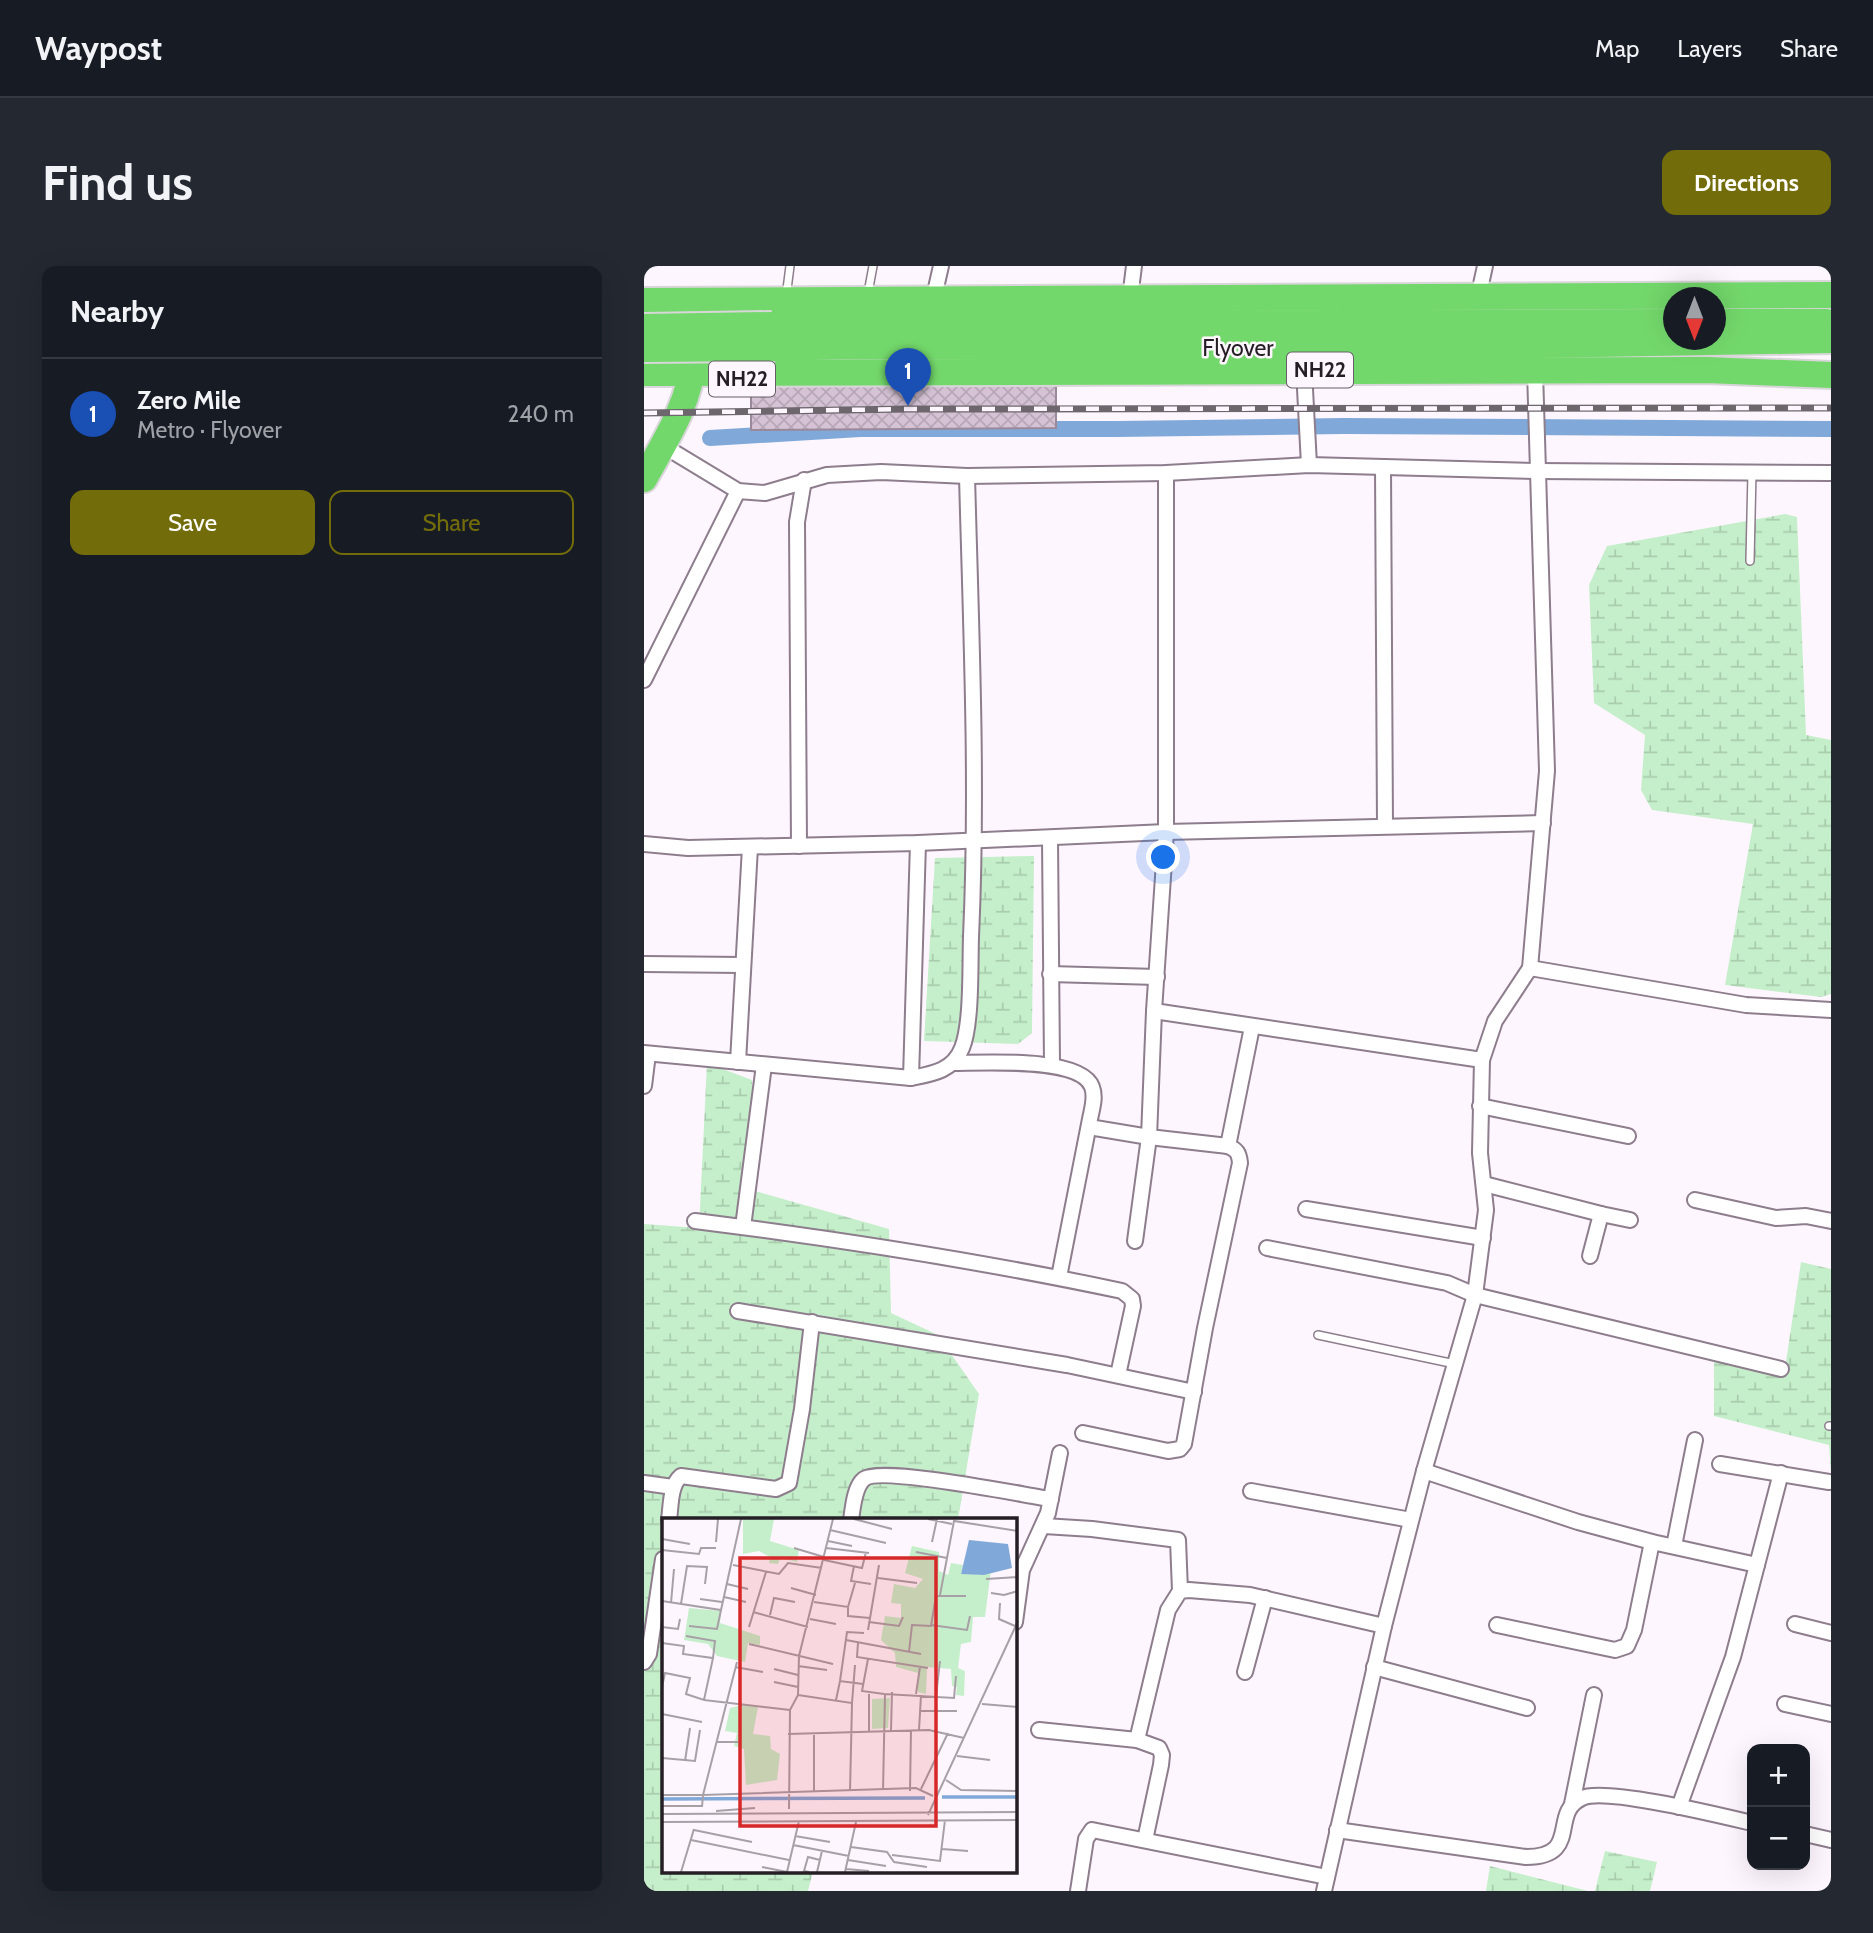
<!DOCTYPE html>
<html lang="en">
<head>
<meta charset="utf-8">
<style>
  :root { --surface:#171b24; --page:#242831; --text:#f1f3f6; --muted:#9ea1a6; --line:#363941; --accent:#726c0a }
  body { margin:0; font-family:Cabin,sans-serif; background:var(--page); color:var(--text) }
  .controls { position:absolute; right:21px; bottom:21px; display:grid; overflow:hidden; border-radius:14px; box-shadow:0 7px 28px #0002 }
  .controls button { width:63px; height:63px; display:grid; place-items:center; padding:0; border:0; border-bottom:2px solid var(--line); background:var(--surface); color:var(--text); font:35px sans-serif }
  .compass { position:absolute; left:1019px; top:21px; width:63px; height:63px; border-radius:50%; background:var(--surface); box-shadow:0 7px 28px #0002; rotate:180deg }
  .you { position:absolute; left:520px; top:592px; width:24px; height:24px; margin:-18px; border:5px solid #fff; border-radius:50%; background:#1a73e8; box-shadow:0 0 0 10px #1a73e833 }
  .badge { display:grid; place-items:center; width:46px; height:46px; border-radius:50%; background:var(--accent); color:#fff; font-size:23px; font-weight:700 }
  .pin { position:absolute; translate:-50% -58px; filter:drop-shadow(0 2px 4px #0008) }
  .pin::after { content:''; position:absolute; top:37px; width:24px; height:21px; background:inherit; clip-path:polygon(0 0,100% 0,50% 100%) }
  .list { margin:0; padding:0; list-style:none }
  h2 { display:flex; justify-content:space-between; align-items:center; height:91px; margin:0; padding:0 28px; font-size:30px }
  h2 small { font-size:23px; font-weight:400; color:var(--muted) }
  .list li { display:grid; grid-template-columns:46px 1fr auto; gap:21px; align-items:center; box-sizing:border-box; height:112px; padding:0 28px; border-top:2px solid var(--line) }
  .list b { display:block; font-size:26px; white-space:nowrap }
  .list p { margin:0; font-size:23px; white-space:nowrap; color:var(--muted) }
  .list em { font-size:23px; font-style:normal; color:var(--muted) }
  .actions { display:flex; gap:14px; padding:21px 28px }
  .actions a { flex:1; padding:16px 0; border:2px solid var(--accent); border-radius:14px; text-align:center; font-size:24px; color:var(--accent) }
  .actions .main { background:var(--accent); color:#fff }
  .map { position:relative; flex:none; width:1187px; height:1625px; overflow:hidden; border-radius:14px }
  header { display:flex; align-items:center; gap:42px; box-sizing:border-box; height:98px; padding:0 35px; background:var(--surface); border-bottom:2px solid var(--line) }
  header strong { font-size:33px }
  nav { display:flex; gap:38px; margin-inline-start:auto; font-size:24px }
  .intro { display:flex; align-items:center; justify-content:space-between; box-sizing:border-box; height:168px; padding:0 42px }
  h1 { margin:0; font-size:49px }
  .button { padding:18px 32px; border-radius:14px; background:var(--accent); color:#fff; font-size:24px; font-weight:700 }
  main { display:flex; gap:42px; padding:0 42px }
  aside { flex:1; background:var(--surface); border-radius:14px; box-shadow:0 7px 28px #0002 }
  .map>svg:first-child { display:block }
</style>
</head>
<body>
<header>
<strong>Waypost</strong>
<nav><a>Map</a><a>Layers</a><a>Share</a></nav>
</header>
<div class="intro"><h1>Find us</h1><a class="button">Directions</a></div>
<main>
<aside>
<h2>Nearby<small></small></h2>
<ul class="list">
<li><span class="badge" style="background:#1a4fb4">1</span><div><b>Zero Mile</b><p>Metro · Flyover</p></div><em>240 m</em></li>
</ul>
<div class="actions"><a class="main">Save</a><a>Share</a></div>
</aside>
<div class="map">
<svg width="1187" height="1625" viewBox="0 0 1187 1625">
  <defs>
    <pattern id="wetland-marsh" width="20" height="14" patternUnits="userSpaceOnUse" patternTransform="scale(1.75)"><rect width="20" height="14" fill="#c5efca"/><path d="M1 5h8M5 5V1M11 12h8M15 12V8" fill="none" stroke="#a9ccad"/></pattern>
    <pattern id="building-cross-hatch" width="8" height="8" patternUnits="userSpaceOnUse" patternTransform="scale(1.75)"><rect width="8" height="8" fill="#d5c3d5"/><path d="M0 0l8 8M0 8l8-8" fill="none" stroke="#b7a7b7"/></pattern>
  </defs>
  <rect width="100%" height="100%" fill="#fef6fe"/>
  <g fill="url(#wetland-marsh)">
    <path d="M1141,248l12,3 9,218 25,5v254l-10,3 -96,-12 28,-161 -101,-14 -11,-20 4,-55 -51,-32 -5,-118 18,-39z"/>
    <path d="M390,590l-2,177 -14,11 -94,-3 11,-183z"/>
    <path d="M63,797l45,17 3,111 134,38 2,84 47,22 41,59 -21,126h-295v352h150l-5,19h-164v-667l55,4z"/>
    <path d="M1157,996l30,7v205l-2,-29 -115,-29v-55l70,14z"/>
    <path d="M961,1585l52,11 -7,29h-55z"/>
    <path d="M846,1600l98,25h-102z"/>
  </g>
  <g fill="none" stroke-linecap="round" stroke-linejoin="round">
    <path stroke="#80a9d9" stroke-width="16" d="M66,172l150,-9h257l227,-3 487,3"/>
  </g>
  <path fill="url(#building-cross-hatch)" stroke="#9a899a" stroke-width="2" d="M412,116v46l-305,2v-45z"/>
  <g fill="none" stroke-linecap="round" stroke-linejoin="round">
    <g stroke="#8d7d8d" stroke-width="10">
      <g id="lane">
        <path d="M224,27l5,-27"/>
        <path d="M142,31l4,-31"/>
        <path d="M1106,295l2,-89"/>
        <path d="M674,1069l137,29"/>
        <path d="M1185,1160h2"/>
      </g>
    </g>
    <g stroke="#8d7d8d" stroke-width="18">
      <g id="street">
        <path d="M486,32l4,-32"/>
        <path d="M834,32l7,-32"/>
        <path d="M289,35l8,-35"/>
        <path d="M660,104l5,95"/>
        <path d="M18,179l76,46 27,2 62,-18 54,-3 86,4 199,-3 143,-8 228,6 294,2"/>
        <path d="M739,201l2,359"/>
        <path d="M522,207v359l-12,179 328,49"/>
        <path d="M0,414l94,-189"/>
        <path d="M406,572l2,227"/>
        <path d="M0,578l44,4 230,-5 248,-11 377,-9"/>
        <path d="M155,580l-2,-324 7,-42"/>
        <path d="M0,698l99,1"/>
        <path d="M886,702l216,37 85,5"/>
        <path d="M406,708l107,3"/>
        <path d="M0,787l267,25c21,-4 42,-7 51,-30 10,-24 8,-84 9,-111 7,-154 0,-308 -4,-461"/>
        <path d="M94,796l12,-215"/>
        <path d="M309,797c28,0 128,-7 139,24 4,10 0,22 -2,32l-31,158"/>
        <path d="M267,812l7,-235"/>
        <path d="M0,820l4,-32"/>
        <path d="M836,840l148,30"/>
        <path d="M445,861l60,10 79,9 24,-119"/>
        <path d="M840,918l117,30 29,6"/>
        <path d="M1051,934l81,18 30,-2 25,5"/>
        <path d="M662,943l177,29"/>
        <path d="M51,955c143,18 286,40 427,70l10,8 1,7 -15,69"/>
        <path d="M99,961l21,-162"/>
        <path d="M491,975l14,-104 5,-126"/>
        <path d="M623,982l180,35 28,12 306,74"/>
        <path d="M946,990l11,-42"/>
        <path d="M94,1045l329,54 127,27"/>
        <path d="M439,1167l85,18 12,-2 4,-5 21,-116 35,-165c-1,-10 -3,-13 -12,-17"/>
        <path d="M1076,1198l109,18"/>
        <path d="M780,1205l154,51 74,20 105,23"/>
        <path d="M0,1217l29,4"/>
        <path d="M607,1225l160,29"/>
        <path d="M25,1254c2,-14 1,-35 12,-44l95,13 13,-6 13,-74 10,-87"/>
        <path d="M207,1254c2,-12 3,-33 13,-41 17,-13 159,16 187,20"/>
        <path d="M400,1260l48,3 86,11 2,51"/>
        <path d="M1030,1280l21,-106"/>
        <path d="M371,1356l7,-52 26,-57 12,-60"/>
        <path d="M1151,1358l36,9"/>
        <path d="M853,1359l118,25 12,-4 7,-16 18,-88"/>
        <path d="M0,1396l5,-8 14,-95"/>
        <path d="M730,1401l153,41"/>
        <path d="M601,1406l20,-74"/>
        <path d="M1141,1438l46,10"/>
        <path d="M395,1464l98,10 22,8 3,7 -1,10 -16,75"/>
        <path d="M493,1474l31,-130 12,-19 9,-1 61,5 134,31"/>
        <path d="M928,1538l22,-109"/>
        <path d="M1035,1541l54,-150 48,-184"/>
        <path d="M693,1564l189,27c56,0 23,-44 56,-59 22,-11 140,18 170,25"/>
        <path d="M1161,1568l26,6"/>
        <path d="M434,1625l8,-52 6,-9 235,47"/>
        <path d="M680,1625l60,-265 40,-155 51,-176 11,-85 -6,-57 2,-93 13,-39 35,-53 17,-197 -12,-400"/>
      </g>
    </g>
    <g stroke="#d8d6d8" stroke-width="30">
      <g id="highway">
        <path d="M0,35l1187,-6"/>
        <path d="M1072,56h110"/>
        <path d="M128,59l902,-3"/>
        <path d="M131,82l74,-2 452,3 530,-9"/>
        <path d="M0,107l1063,-3 124,5"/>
        <path d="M0,213c21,-38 47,-77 49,-121"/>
      </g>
    </g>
    <use href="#lane" stroke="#fff" stroke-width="7"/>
    <use href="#street" stroke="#fff" stroke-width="14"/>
    <use href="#highway" stroke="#73d86b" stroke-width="26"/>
    <g stroke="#6d666d" stroke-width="7">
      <path id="rail" d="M0,147l265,-4 922,-1"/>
    </g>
    <use href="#rail" stroke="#fef6fe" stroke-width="4.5" stroke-dasharray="13" stroke-linecap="butt"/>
    <g stroke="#d8d6d8" stroke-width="30" stroke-linecap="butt">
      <g id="highway-bridge">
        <path d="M0,61l128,-2"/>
        <path d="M0,83l131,-1"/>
      </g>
    </g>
    <use href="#highway-bridge" stroke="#73d86b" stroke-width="26"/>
  </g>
  <g text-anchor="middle" stroke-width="5" stroke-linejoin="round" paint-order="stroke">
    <g fill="#fef6fe" stroke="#665f66" stroke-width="2">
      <rect x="643" y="86.5" width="66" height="35" rx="5"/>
      <rect x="65" y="95.5" width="66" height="35" rx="5"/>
    </g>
    <g font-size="21" font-weight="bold" fill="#251e25">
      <text x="676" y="111">NH22</text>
      <text x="98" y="120">NH22</text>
    </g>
    <g font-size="23" fill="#251e25" stroke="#fef6fe">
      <text x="594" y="90">Flyover</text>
    </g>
  </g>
  <g transform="translate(18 1252)">
    <rect width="355" height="355" fill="#fef6fe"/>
    <path d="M81,1h31l-4,22 29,9 -2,12 -17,-4 -2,6 -9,-1 1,-6 -11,-6 -16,3zM250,28l27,6v19l9,4 3,-12 12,2 -2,8 23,2 7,-5 -6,47h-12l-2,25 -10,2 -3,24 7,3 -1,25 -8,-1 1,-8 -5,-1 -1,-17 -24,-2 -1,27 -8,-2v-19l-22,-6 -1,-14 -14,-13 4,-24 16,2v-14l-10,-1 3,-19 21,4 8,-9 -18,-6zM27,90l32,3 -1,12 40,13v9l-12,-2 -3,19 -28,-6 -9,-12 -24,-4zM228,180l-2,30 -16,1v-30zM80,187l16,2 -5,27 17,2 1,13 9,5 -3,26 -31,5 -2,-36 -10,-3 3,-13 -12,-2 5,-23z" fill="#c5efca"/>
    <path d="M307,22l39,4 4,24 -28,7 -23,-1z" fill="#80a9d9"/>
    <path fill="none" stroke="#80a9d9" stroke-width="3.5" d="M280,279h76M0,281l263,-1"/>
    <path fill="none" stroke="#a7a0a7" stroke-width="2" d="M192,1l38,10M266,1l24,5M168,12l56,13M0,21l28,5M166,23l24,5M54,24l2,-23M270,24l5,-23M132,30l30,9M164,30l43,5M0,32l37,4 2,-6h15M254,34l31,6M162,42l38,8 4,-16M71,47l46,9 9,-11 34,5M192,48l-3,15 20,3M216,60l39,5M324,61l32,-2M65,66l21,5M129,70l25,7M329,75l13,2 14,-4M278,77l14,-74 64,10M62,79l22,5M38,81l22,3M0,83l59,9 20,-91M152,84l34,5 7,-24M9,85l3,-34M338,85l-1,16 16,7M19,86l6,-38 20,1 -2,17M186,89v9l22,2M91,94l55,15M108,97l4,-17 21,4M148,101l26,5M207,104l30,4 4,-9M269,107l36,5 3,-14M27,108l28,3 4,-19M0,109l16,2 2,-10M87,109l17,-55M206,112l11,-65M184,122l75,14M0,125l22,3 -1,8 30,4 2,-17 -29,-5M196,125l-1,14 71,11M87,126l84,20M247,134l3,-27 19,1 5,-30h30M206,141l-6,32 22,3M75,144l-34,133 213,-7 17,8M136,148l29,4M73,149l28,5M112,151l24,6M178,163l7,-49 17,1M112,164l24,5M0,169l3,-14 25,5 -4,16 18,6 9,-42M207,176v38M254,176l4,-27M136,177l54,8 -2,89M274,178l4,-35M42,182l86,10M174,182l4,-19 23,3M190,185l3,-38M320,186l36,3M258,193h37M0,196l40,8M257,212l2,-35M229,213l1,-39M152,215v60M126,216l141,-4 35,8M55,224h21M295,238l33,4M0,240l33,3 5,-31M23,243l5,-33M284,262l15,10 57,1M259,271l27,-56M221,273l2,-97 69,4 2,-22M248,273l1,-61M0,277h41l-1,12M0,288h40M127,291l1,-99 8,-15 1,-39 34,-137M54,293l39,-3M0,296l356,-2M266,297l90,-194M0,304l356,-2M32,312l58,12M133,318l35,6M29,322l98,20M131,327l56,11M189,329l36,5 7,10 33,5M280,331l26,2M230,337l48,6 5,-41M186,342l38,6M100,349l25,5M184,351l23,2M19,354l13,-43M125,354l12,-51M147,354l-5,-1 4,-14 12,3M155,354l5,-21M183,354l11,-50"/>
    <path fill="#d62828" fill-opacity="0.15" stroke="#d62828" stroke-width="3.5" d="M78,40h196v268h-196z"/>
    <rect width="355" height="355" fill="none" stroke="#251e25" stroke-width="3.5"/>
  </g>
</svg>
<div class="controls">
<button>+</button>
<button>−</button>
</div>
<svg class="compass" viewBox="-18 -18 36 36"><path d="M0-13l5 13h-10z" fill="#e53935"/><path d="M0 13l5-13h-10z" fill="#9ea1a6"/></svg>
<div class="you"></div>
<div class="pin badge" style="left:264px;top:140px;background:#1a4fb4">1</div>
</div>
</main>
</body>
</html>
